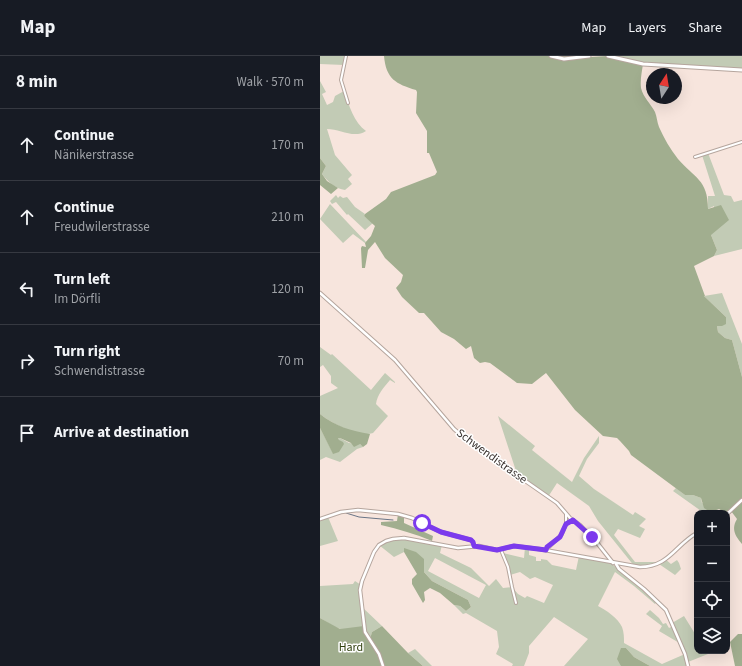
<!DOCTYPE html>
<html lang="en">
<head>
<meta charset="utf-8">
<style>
  :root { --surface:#171b24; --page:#20242c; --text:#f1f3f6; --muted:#9ea1a6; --line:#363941 }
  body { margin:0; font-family:"Source Sans 3",sans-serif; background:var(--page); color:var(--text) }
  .controls { position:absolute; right:12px; bottom:12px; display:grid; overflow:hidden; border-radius:8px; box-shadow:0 4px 16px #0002 }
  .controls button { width:36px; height:36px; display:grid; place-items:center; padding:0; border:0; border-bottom:1px solid var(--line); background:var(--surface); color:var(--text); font:20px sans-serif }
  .compass { position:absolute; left:326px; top:12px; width:36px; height:36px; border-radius:50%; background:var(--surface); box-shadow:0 4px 16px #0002; rotate:12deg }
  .stop { position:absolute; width:12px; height:12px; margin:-9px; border:3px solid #7c3aed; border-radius:50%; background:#fff }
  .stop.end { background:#7c3aed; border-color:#fff; box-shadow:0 1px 4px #0008 }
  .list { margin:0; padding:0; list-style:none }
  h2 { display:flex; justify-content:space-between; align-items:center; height:52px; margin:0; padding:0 16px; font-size:17px }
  h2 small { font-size:13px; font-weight:400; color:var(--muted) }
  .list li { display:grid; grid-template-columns:26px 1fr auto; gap:12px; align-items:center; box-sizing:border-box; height:72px; padding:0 16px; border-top:1px solid var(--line) }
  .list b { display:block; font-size:15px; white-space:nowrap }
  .list p { margin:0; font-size:13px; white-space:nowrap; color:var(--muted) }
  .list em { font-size:13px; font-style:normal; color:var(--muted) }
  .icon { flex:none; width:22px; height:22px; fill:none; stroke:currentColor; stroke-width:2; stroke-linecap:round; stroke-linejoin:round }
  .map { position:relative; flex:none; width:422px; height:610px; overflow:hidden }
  header { display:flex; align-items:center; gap:24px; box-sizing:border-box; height:56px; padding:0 20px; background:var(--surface); border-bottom:1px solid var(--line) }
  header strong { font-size:19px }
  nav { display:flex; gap:22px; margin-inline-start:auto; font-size:14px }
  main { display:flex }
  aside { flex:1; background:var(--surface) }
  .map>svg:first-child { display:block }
</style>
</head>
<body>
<header>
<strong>Map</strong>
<nav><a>Map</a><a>Layers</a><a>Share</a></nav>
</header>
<main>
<aside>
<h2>8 min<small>Walk · 570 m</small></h2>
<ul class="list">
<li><svg class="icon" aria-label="ahead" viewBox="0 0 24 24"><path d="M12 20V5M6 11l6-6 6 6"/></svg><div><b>Continue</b><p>Nänikerstrasse</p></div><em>170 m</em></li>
<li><svg class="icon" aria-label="ahead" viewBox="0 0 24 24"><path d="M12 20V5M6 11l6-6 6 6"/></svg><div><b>Continue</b><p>Freudwilerstrasse</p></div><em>210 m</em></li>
<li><svg class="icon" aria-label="left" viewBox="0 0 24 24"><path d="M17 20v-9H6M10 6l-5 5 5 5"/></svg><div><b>Turn left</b><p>Im Dörfli</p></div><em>120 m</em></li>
<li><svg class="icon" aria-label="right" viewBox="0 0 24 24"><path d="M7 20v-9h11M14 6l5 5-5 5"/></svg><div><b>Turn right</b><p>Schwendistrasse</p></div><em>70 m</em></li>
<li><svg class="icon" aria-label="arrive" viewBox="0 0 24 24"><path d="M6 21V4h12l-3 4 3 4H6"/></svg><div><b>Arrive at destination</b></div></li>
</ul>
</aside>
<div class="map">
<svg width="422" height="610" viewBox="0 0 422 610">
  <rect width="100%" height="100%" fill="#f7e5dd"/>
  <g fill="#c2cbb5" fill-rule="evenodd">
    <path d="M0,0h25l-1,9 -24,-1z"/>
    <path d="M288,0h134v14l-99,-6z"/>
    <path d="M0,25l6,11 -4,2 5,11 6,-3 2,-6 9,-5c5,14 10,32 22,40 -12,8 -26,-2 -39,-2l8,26 17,20 -4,4 4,5 -7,6c-9,-1 -17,-8 -23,-16l4,-8 -6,-8z"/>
    <path d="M388,97l16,42 7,1 3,6 8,-2v49l-28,7 3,-6 -6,-15 3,-29 -6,3v-13h7l-13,-41z"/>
    <path d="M16,139l2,3 2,-2 3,2 4,-1 8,10 10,7 -1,2 9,7 -8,7 -17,-16 -1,1 -11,-13 -4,2 -2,-3z"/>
    <path d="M10,148l36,38 -1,1 -12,-9 -10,9 -23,-24z"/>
    <path d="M402,237l20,51v33l-10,-37 -7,-2 -7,-6 -1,-6 9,-9 -22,-21z"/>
    <path d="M0,291l11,8 1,-1 39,36 14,-17 10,9v1l-5,-3c-6,7 -13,15 -14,24l12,12 -15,17c-14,5 -42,-10 -53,-19v-18l18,-8 -7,-5v-7l-8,-11 -3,2z"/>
    <path d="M178,360l37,30 -3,4 40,32 12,-24 15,-22v7l-12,16 -8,17 15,13 39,26 2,-3 11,7 -7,7 6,3 -5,9 -22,-9 -4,6 21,27h27l3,-3 6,5 6,-4 2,3 2,6 -6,6 -16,-11 -24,3 -37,-46 -9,-15 -32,-23 -9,14 -32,-23v-3z"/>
    <path d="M0,372l13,25 6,-12 -1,-3h2l9,5 11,1 3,3 -6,2 -17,13 -14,-5 -6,3z"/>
    <path d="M356,432l9,7h8l8,3 1,5 24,10h-22l-31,-22z"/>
    <path d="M8,461l10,24 -18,5v-27z"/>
    <path d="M78,482l44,7 -2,8 31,15 18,18 7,-7 7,9 9,-1 6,7 7,4 2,-2 17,7 9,-18 -18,-8 -5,2 -10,-7 -10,3 -7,-22 21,5 1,-11 4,1v7l7,2v4h5v-2l6,1 5,5 24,5 3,-14 33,8 45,37 -2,3 -21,-18 -19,-14 -17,34c8,4 20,12 24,21 2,5 2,11 2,16l38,21 23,-10 -4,-10 -22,-13 3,-5 -16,-12 4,-4 9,8 4,6 3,-1 3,5 4,-2 -1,-3 12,-7 13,21v14h9l2,3 -20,8v4h-38l-16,-9 -8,-9 -5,18h-57l24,-27 -34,-22 -25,29v7l-5,13h-12l1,-2 -17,-10 3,-7 -2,-16 -31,-18 -3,1 -9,-9 6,1 6,5 5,-4 -3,-7 -36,-19 -28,-32v3l-10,5 -15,-12zM115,502l51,27 -7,13 -51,-27z"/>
    <path d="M35,525l6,4 1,22 20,19 -10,6 -2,8 -35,-13 -15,-9v-32l33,-2z"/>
    <path d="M95,593l17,17h-9l-15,-13z"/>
  </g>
  <g fill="#a1ae8f">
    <path d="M64,0h187v2l37,-2 35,8c-1,7 -3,16 -2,24 2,9 10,16 14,24 2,5 2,10 4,15 5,11 11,22 19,32 16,19 30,20 30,50l13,-4 8,15 -18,15 6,15 -3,6 -20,10 11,30h-1l22,21v7l-4,2h-5l1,6 7,6 7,2 10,37v167c-7,-8 -11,-15 -5,-25l-6,-8 -5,2 -7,-4 -9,3 -6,-4 -3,-10 -8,-3h-8l-54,-40 -2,-4 -9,-10 -3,-3 -14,-2 -28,-26 -29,-37 -14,11 -15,-1 -27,-20 -5,-1 -5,1 -6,-5 -3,-12 -5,3 -12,-10 -13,-7 -17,-19h-5l-17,-16 -6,-9 5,-6 2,-7 -18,-17 -10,-16 -7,8 -3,18h-3l-1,-20 1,-2 4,1 -1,-4 6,-7 4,-10 -11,-10 1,-2 21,-15 5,-7 44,-17 2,-3 -8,-19h-2v-22l-11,-18 1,-21 -1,-2c-20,-6 -30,-11 -32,-34z"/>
    <path d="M0,102l6,8 -4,8 5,7 11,7 -7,6 -11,-9z"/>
    <path d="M0,358c15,12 31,17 50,20l-3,10 -4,3 -3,-3 -6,3 -3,-4 -11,-5h-2l1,2 4,2 1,2 -5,8 -6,2 -13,-26z"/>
    <path d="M78,458l6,1v8l29,13 -1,5c-17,-7 -33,-12 -51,-16v-3l16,-1z"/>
    <path d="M84,492l12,4 8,7v13l8,9 36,19 3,7 -5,4 -6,-5 -6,-1 -14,-12 -10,-5 -6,4 1,8 -2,3 -11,-19v-5l5,-5 -13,-22z"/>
    <path d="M0,562l20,11 24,-3 1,6 5,7 2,-7 10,-6 26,27 15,13h-103z"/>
    <path d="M418,578h4v32h-7l-5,-24z"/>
    <path d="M301,592h5l8,9 16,9h-29l-4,-7z"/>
  </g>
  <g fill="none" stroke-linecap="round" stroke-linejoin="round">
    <path stroke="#697587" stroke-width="1" d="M26,457l13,4 34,3"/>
    <g stroke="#b5a59d" stroke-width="4">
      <g id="minor">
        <path d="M26,0l-5,24 7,23"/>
        <path d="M375,101l47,-15"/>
        <path d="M246,468l7,-4"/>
        <path d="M181,494l7,17 4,20 4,16"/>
        <path d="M226,494l16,-16 4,-10v-10"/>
      </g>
    </g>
    <g stroke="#b5a59d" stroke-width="4.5">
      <g id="tertiary">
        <path d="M0,237l75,67 59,69 14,12 89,62 13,15 10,7 18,19 15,19"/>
        <path d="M407,458l15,-14"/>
        <path d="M0,463l21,-7 17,-2 40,4 14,4 29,14 30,8 2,3 1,3"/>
        <path d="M296,508l3,5 25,20 22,21 19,44 3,12"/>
        <path d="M63,610l-4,-12 -14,-22 -5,-42 2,-9 12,-29 5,-7 7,-4 7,-2 11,-1 54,10 21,-2 18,4 17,-4 25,3 101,18c29,0 35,-22 57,-34"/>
      </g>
    </g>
    <g stroke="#b5a59d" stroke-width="5">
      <g id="secondary">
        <path d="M231,0l13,3 25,-3"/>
        <path d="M288,0l35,8 99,6"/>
      </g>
    </g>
    <use href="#minor" stroke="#fff" stroke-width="2"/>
    <use href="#tertiary" stroke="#fff" stroke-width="2.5"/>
    <use href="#secondary" stroke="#fff" stroke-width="3"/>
  </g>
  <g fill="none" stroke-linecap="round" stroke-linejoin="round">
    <path stroke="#7c3aed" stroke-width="5" d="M102,467l19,9 30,8 2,2 1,4 23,4 17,-4 32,4 1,-3 13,-10 6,-13 7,-4 19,17"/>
  </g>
  <g text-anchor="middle" stroke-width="3" stroke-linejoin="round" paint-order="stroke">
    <g font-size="12" fill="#3a3330" stroke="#fff">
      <text transform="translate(172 400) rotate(36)" y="4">Schwendistrasse</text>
    </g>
    <g font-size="12" fill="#2e3f0b" stroke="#fff">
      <text x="31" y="595">Hard</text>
    </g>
  </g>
</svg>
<div class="controls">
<button>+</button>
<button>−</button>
<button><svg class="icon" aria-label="locate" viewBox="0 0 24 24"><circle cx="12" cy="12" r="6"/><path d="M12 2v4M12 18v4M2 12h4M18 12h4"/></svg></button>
<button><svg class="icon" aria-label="layers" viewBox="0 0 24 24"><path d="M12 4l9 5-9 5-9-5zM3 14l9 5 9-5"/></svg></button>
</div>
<svg class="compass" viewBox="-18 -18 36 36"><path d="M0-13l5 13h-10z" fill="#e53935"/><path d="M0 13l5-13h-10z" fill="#9ea1a6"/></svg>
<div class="stop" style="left:102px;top:467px"></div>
<div class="stop end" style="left:272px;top:481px"></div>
</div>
</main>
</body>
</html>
